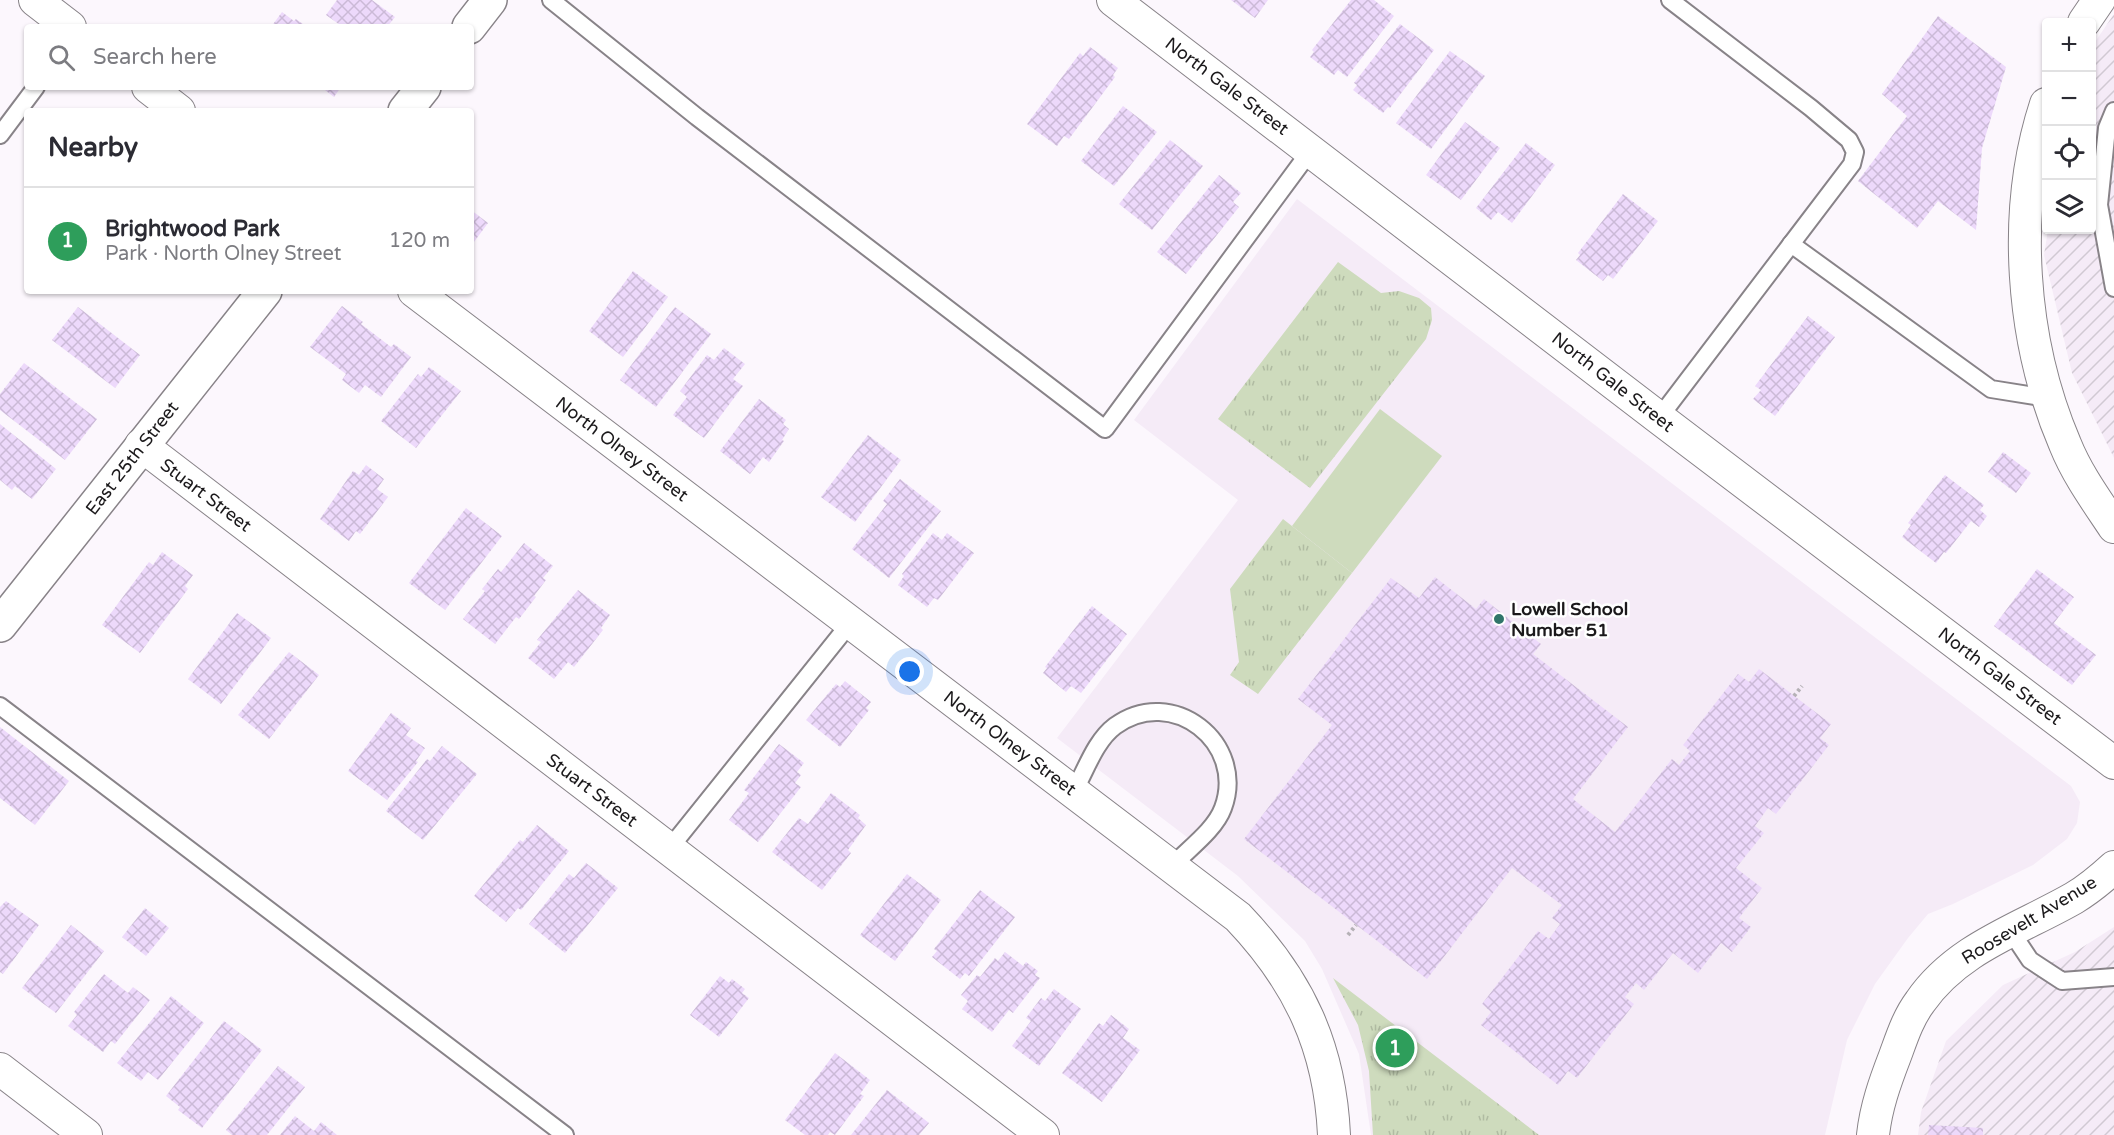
<!DOCTYPE html>
<html lang="en">
<head>
<meta charset="utf-8">
<style>
  :root { --surface:#fff; --page:#f7f7f7; --text:#2b2b33; --muted:#7c7c81; --line:#e1e1e2; --accent:#d93025 }
  body { margin:0; font-family:"Varela Round",sans-serif; background:var(--page); color:var(--text) }
  .controls { position:absolute; right:18px; top:18px; display:grid; overflow:hidden; border-radius:6px; box-shadow:0 2px 4px #0004 }
  .controls button { width:54px; height:54px; display:grid; place-items:center; padding:0; border:0; border-bottom:2px solid var(--line); background:var(--surface); color:var(--text); font:30px sans-serif }
  .you { position:absolute; left:910px; top:672px; width:21px; height:21px; margin:-15px; border:4px solid #fff; border-radius:50%; background:#1a73e8; box-shadow:0 0 0 9px #1a73e833 }
  .badge { display:grid; place-items:center; width:39px; height:39px; border-radius:50%; background:var(--accent); color:#fff; font-size:20px; font-weight:700 }
  .pin { position:absolute; translate:-50% -50%; border:3px solid #fff; box-shadow:0 2px 6px #0006 }
  .list { margin:0; padding:0; list-style:none }
  h2 { display:flex; justify-content:space-between; align-items:center; height:78px; margin:0; padding:0 24px; font-size:26px }
  h2 small { font-size:20px; font-weight:400; color:var(--muted) }
  .list li { display:grid; grid-template-columns:39px 1fr auto; gap:18px; align-items:center; box-sizing:border-box; height:108px; padding:0 24px; border-top:2px solid var(--line) }
  .list b { display:block; font-size:22px; white-space:nowrap }
  .list p { margin:0; font-size:20px; white-space:nowrap; color:var(--muted) }
  .list em { font-size:20px; font-style:normal; color:var(--muted) }
  .icon { flex:none; width:33px; height:33px; fill:none; stroke:currentColor; stroke-width:2; stroke-linecap:round; stroke-linejoin:round }
  .map { position:relative; flex:none; width:2114px; height:1135px; overflow:hidden }
  .search { position:absolute; background:var(--surface); box-shadow:0 2px 4px #0004; left:24px; top:24px; width:450px; height:66px; display:flex; align-items:center; gap:15px; box-sizing:border-box; padding:0 21px; border-radius:6px; color:var(--muted); font-size:22px }
  .panel { position:absolute; background:var(--surface); box-shadow:0 2px 4px #0004; left:24px; top:108px; width:450px; height:186px; border-radius:6px }
  .map>svg:first-child { display:block }
</style>
</head>
<body>
<div class="map">
<svg width="2114" height="1135" viewBox="0 0 2114 1135">
  <defs>
    <pattern id="industrial-furrows" width="10" height="10" patternUnits="userSpaceOnUse" patternTransform="scale(1.5)"><rect width="10" height="10" fill="#f5ebf7"/><path d="M-1 1l2-2M0 10L10 0M9 11l2-2" fill="none" stroke="#d1c9d3"/></pattern>
    <pattern id="grass-tufts" width="24" height="20" patternUnits="userSpaceOnUse" patternTransform="scale(1.5)"><rect width="24" height="20" fill="#cedbbd"/><path d="M3 7l-1-3M5 7V3M7 7l1-3M15 17l-1-3M17 17v-4M19 17l1-3" fill="none" stroke="#b0bba2"/></pattern>
    <pattern id="building-cross-hatch" width="8" height="8" patternUnits="userSpaceOnUse" patternTransform="scale(1.5)"><rect width="8" height="8" fill="#edd9fb"/><path d="M0 0l8 8M0 8l8-8" fill="none" stroke="#cbbad7"/></pattern>
  </defs>
  <rect width="100%" height="100%" fill="#fcf7fd"/>
  <path fill="#f5ebf7" d="M1297,199l774,587 9,16 -3,21 -10,16 -34,26 -80,39 -25,10 -20,24 -33,46 -28,56 -22,95h-454l-12,-81 -37,-85 -17,-28 -67,-65 -181,-138 181,-238 -104,-80z"/>
  <g fill="url(#industrial-furrows)">
    <path d="M2114,14v444l-42,-85 -28,-118 4,-25h44v-178l3,-10z"/>
    <path d="M2114,927v208h-196l3,-23 25,-71 57,-56 72,-33z"/>
  </g>
  <g fill="url(#grass-tufts)">
    <path d="M1338,262l43,31 18,-2 20,7 12,10 1,12 -6,19 -116,149 -92,-69z"/>
    <path d="M1283,519l69,54 -94,121 -28,-19 9,-13 -9,-73z"/>
    <path d="M1333,978l206,157h-166l-4,-64 -11,-46z"/>
  </g>
  <path fill="#cedbbd" d="M1380,409l62,47 -90,117 -60,-47z"/>
  <g fill="url(#building-cross-hatch)">
    <path d="M337,0h35l23,17 -8,10h-44l-17,-12z"/>
    <path d="M1231,0h37l-13,18z"/>
    <path d="M1351,0h23l20,16 -47,61 -9,-7 -4,5 -24,-18 4,-5 -2,-2z"/>
    <path d="M282,12l12,9 2,-2 11,8h-36z"/>
    <path d="M1938,16l68,51 -24,81 -6,82 -38,-29 -21,27 -59,-47 49,-65 -25,-22z"/>
    <path d="M1400,24l34,26 -44,58 -2,-1 -5,6 -30,-23 4,-5 -3,-2z"/>
    <path d="M1090,47l28,21 -5,7 2,2 -46,62 -5,-3 -7,10 -30,-22 53,-71 3,3z"/>
    <path d="M1450,51l35,25 -54,73 -35,-26z"/>
    <path d="M321,87h20l-7,10z"/>
    <path d="M1123,106l34,26 -43,54 -33,-25z"/>
    <path d="M1465,122l35,26 -39,52 -35,-25z"/>
    <path d="M1170,140l33,26 -51,64 -33,-26z"/>
    <path d="M1526,143l29,22 -43,58 -14,-11 -7,8 -15,-12z"/>
    <path d="M1219,175l22,18 -8,9 6,5 -53,67 -29,-22z"/>
    <path d="M1623,194l35,27 -45,58 -5,-4 -5,6 -27,-21 4,-5 -2,-2z"/>
    <path d="M471,210l17,13 -17,23z"/>
    <path d="M633,271l35,26 -45,60 -34,-26z"/>
    <path d="M342,306l21,16 -2,2 30,23 3,-3 17,13 -30,40 -16,-12 -6,8 -17,-13 4,-6 -36,-27z"/>
    <path d="M78,307l62,48 -25,33 -63,-48z"/>
    <path d="M675,307l36,27 -55,73 -36,-27z"/>
    <path d="M1808,316l27,21 -60,79 -22,-17 8,-9 -6,-4z"/>
    <path d="M724,348l21,16 -12,15 10,7 -39,52 -31,-23 14,-18 -7,-6 27,-36 7,5z"/>
    <path d="M24,363l73,56 -32,41 -65,-50v-16z"/>
    <path d="M429,367l32,24 -45,57 -35,-27 37,-47 3,3z"/>
    <path d="M759,399l27,21 -3,4 6,5 -7,11 2,1 -15,21 -6,-5 -13,17 -30,-23z"/>
    <path d="M0,424l56,45 -24,30 -17,-13 -3,4 -12,-10z"/>
    <path d="M868,435l33,25 -46,62 -34,-25z"/>
    <path d="M2003,452l28,21 -15,20 -28,-21z"/>
    <path d="M366,465l18,14 -7,10 11,8 -28,37 -4,-3 -7,10 -29,-22 33,-48 6,4z"/>
    <path d="M1945,475l39,30 -4,5 7,6 -8,11 -8,-6 -25,32 -2,-1 -8,11 -34,-26 9,-12 -3,-2z"/>
    <path d="M900,479l41,32 -52,67 -37,-29 35,-45 -4,-3z"/>
    <path d="M466,508l36,28 -57,74 -36,-27z"/>
    <path d="M933,533l9,7 5,-7 27,20 -36,47 -4,-2 -7,9 -29,-22 6,-9 -2,-2z"/>
    <path d="M524,543l29,23 -10,12 3,2 -12,16 2,1 -17,22 -3,-2 -21,27 -32,-25 22,-28 -3,-2 16,-20 3,3z"/>
    <path d="M162,552l31,23 -8,11 3,3 -48,64 -38,-28 47,-63 4,3z"/>
    <path d="M2037,569l37,28 -20,26 42,32 -24,30 -78,-59z"/>
    <path d="M1435,577l41,32 8,-10 57,45 -8,10 95,73 -55,72 42,33 57,-73 7,6 11,-14 -7,-6 55,-71 11,8 10,-13 72,55 -11,14 9,7 -53,69 -8,-6 -13,18 9,7 -28,35 26,20 -23,30 12,9 -19,25 -11,-9 -23,30 -25,-20 -29,37 -8,-7 -11,14 9,7 -57,74 -9,-7 -10,14 -77,-60 10,-13 -9,-8 56,-73 11,8 11,-15 -8,-6 10,-13 -50,-37 -85,111 -183,-140 88,-114 -34,-26 93,-121 28,20z"/>
    <path d="M578,590l32,25 -9,13 2,2 -29,37 -6,-5 -14,17 -26,-21 13,-16 -4,-2z"/>
    <path d="M1092,606l35,28 -46,59 -10,-7 -5,6 -23,-19 4,-5 -2,-1z"/>
    <path d="M237,613l34,25 -50,66 -33,-25z"/>
    <path d="M289,652l30,23 -50,64 -31,-24z"/>
    <path d="M845,681l26,21 -5,6 3,2 -29,37 -34,-27 30,-36 4,3z"/>
    <path d="M391,713l20,15 -5,7 19,13 -9,13 2,1 -31,38 -39,-29z"/>
    <path d="M0,727l69,54 -34,44 -35,-27z"/>
    <path d="M779,744l25,19 -7,9 4,3 -6,8 6,4 -43,55 -29,-22 20,-27 -5,-3z"/>
    <path d="M442,746l35,28 -54,66 -37,-29 41,-52 3,2z"/>
    <path d="M831,793l29,22 -2,3 8,7 -18,25 3,3 -29,37 -50,-38 27,-34 9,6z"/>
    <path d="M537,825l32,26 -48,59 -3,-2 -12,14 -32,-26 46,-56 3,2z"/>
    <path d="M586,863l32,25 -53,65 -36,-29 40,-50 5,4z"/>
    <path d="M907,874l34,26 -46,61 -35,-26z"/>
    <path d="M980,890l35,27 -46,59 -4,-3 -5,6 -28,-22 5,-6 -3,-2z"/>
    <path d="M6,901l33,24 -36,49 -3,-2v-65z"/>
    <path d="M145,908l24,20 -23,28 -24,-19z"/>
    <path d="M71,925l33,26 -48,62 -34,-25z"/>
    <path d="M1005,952l18,14 3,-4 12,9 -3,4 5,3 -27,35 -4,-3 -17,22 -30,-23 6,-8 -7,-6 16,-20 3,2 15,-19 3,3z"/>
    <path d="M104,974l24,19 5,-6 17,13 -35,44 -4,-3 -8,11 -35,-26 9,-11 -3,-3z"/>
    <path d="M720,976l9,7 3,-4 13,10 -3,4 7,5 -30,39 -29,-22z"/>
    <path d="M1054,989l27,20 -42,57 -27,-20 19,-25 -5,-3 15,-20 4,3z"/>
    <path d="M171,996l33,27 -46,57 -10,-8 -7,9 -24,-18z"/>
    <path d="M1111,1015l18,14 -6,9 17,12 -38,52 -40,-29 37,-50 4,3z"/>
    <path d="M224,1021l38,29 -60,78 -24,-18 2,-3 -14,-11z"/>
    <path d="M835,1053l35,27 -10,14 4,2 -29,39 -5,-3 -2,3h-23l-20,-15z"/>
    <path d="M278,1066l27,21 -38,48h-35l-6,-5z"/>
    <path d="M887,1090l42,33 -10,12h-68z"/>
    <path d="M295,1116l19,15 7,-9 16,13h-57z"/>
    <path d="M1929,1125l54,3v7h-55z"/>
  </g>
  <g fill="none" stroke-linecap="round" stroke-linejoin="round">
    <g stroke="#888388" stroke-width="20">
      <g id="lane">
        <path d="M551,0l146,117 408,312 206,-279"/>
        <path d="M2114,111l-7,17 -8,77 15,83"/>
        <path d="M0,135l36,-48"/>
        <path d="M1791,244l200,145 56,9"/>
        <path d="M1659,418l193,-254 3,-12 -6,-12 -38,-32 -141,-108"/>
        <path d="M0,706l565,429"/>
        <path d="M1074,791c12,-21 21,-50 41,-65 57,-42 132,17 108,82 -8,22 -35,41 -51,58"/>
        <path d="M669,849l182,-227"/>
        <path d="M2010,930l20,30 32,21 52,-4"/>
      </g>
    </g>
    <g stroke="#888388" stroke-width="34">
      <g id="street">
        <path d="M35,0l35,27"/>
        <path d="M1113,0l546,418 455,345"/>
        <path d="M2084,22l15,-22"/>
        <path d="M148,87l31,24"/>
        <path d="M2046,104c-35,107 -25,237 19,340 12,30 31,56 49,83"/>
        <path d="M414,291l824,626c61,64 92,130 96,218"/>
        <path d="M141,445l902,690"/>
        <path d="M0,1069l86,66"/>
        <path d="M1873,1135c3,-28 12,-53 22,-79 7,-19 13,-38 25,-54 37,-54 100,-73 154,-104 15,-9 28,-20 40,-31"/>
      </g>
    </g>
    <g stroke="#888388" stroke-width="36">
      <g id="secondary">
        <path d="M469,27l21,-27"/>
        <path d="M405,111l19,-24"/>
        <path d="M0,625l265,-334"/>
      </g>
    </g>
    <g stroke="#b5b1b6" stroke-width="4" stroke-dasharray="3 3" stroke-linecap="butt">
      <path d="M1794,696l8,-10"/>
      <path d="M1348,935l8,-10"/>
    </g>
    <use href="#lane" stroke="#fff" stroke-width="16"/>
    <use href="#street" stroke="#fff" stroke-width="32"/>
    <use href="#secondary" stroke="#fff" stroke-width="33"/>
  </g>
  <circle fill="#30756a" stroke="#fff" stroke-width="2" cx="1499" cy="619" r="6"/>
  <g text-anchor="middle" stroke-width="5" stroke-linejoin="round" paint-order="stroke">
    <g font-size="18" fill="#1b191b" stroke="#fff">
      <text transform="translate(1227 86) rotate(37)" y="6">North Gale Street</text>
      <text transform="translate(1613 382) rotate(38)" y="6">North Gale Street</text>
      <text transform="translate(622 449) rotate(37)" y="6">North Olney Street</text>
      <text transform="translate(132 458) rotate(-52)" y="6">East 25th Street</text>
      <text transform="translate(206 495) rotate(37)" y="6">Stuart Street</text>
      <text transform="translate(2000 676) rotate(37)" y="6">North Gale Street</text>
      <text transform="translate(1010 743) rotate(37)" y="6">North Olney Street</text>
      <text transform="translate(592 790) rotate(37)" y="6">Stuart Street</text>
      <text transform="translate(2029 920) rotate(-31)" y="6">Roosevelt Avenue</text>
    </g>
    <g font-size="18" font-weight="bold" fill="#1b191b" stroke="#fff" text-anchor="start">
      <text x="1511" y="615">Lowell School<tspan x="1511" dy="21">Number 51</tspan></text>
    </g>
  </g>
</svg>
<div class="controls">
<button>+</button>
<button>−</button>
<button><svg class="icon" aria-label="locate" viewBox="0 0 24 24"><circle cx="12" cy="12" r="6"/><path d="M12 2v4M12 18v4M2 12h4M18 12h4"/></svg></button>
<button><svg class="icon" aria-label="layers" viewBox="0 0 24 24"><path d="M12 4l9 5-9 5-9-5zM3 14l9 5 9-5"/></svg></button>
</div>
<div class="you"></div>
<div class="pin badge" style="left:1395px;top:1048px;background:#2e9e5b">1</div>
<div class="search"><svg class="icon" aria-label="search" viewBox="0 0 24 24"><circle cx="10" cy="10" r="6"/><path d="M15 15l6 6"/></svg>Search here</div>
<section class="panel">
<h2>Nearby<small></small></h2>
<ul class="list">
<li><span class="badge" style="background:#2e9e5b">1</span><div><b>Brightwood Park</b><p>Park · North Olney Street</p></div><em>120 m</em></li>
</ul>
</section>
</div>
</body>
</html>
